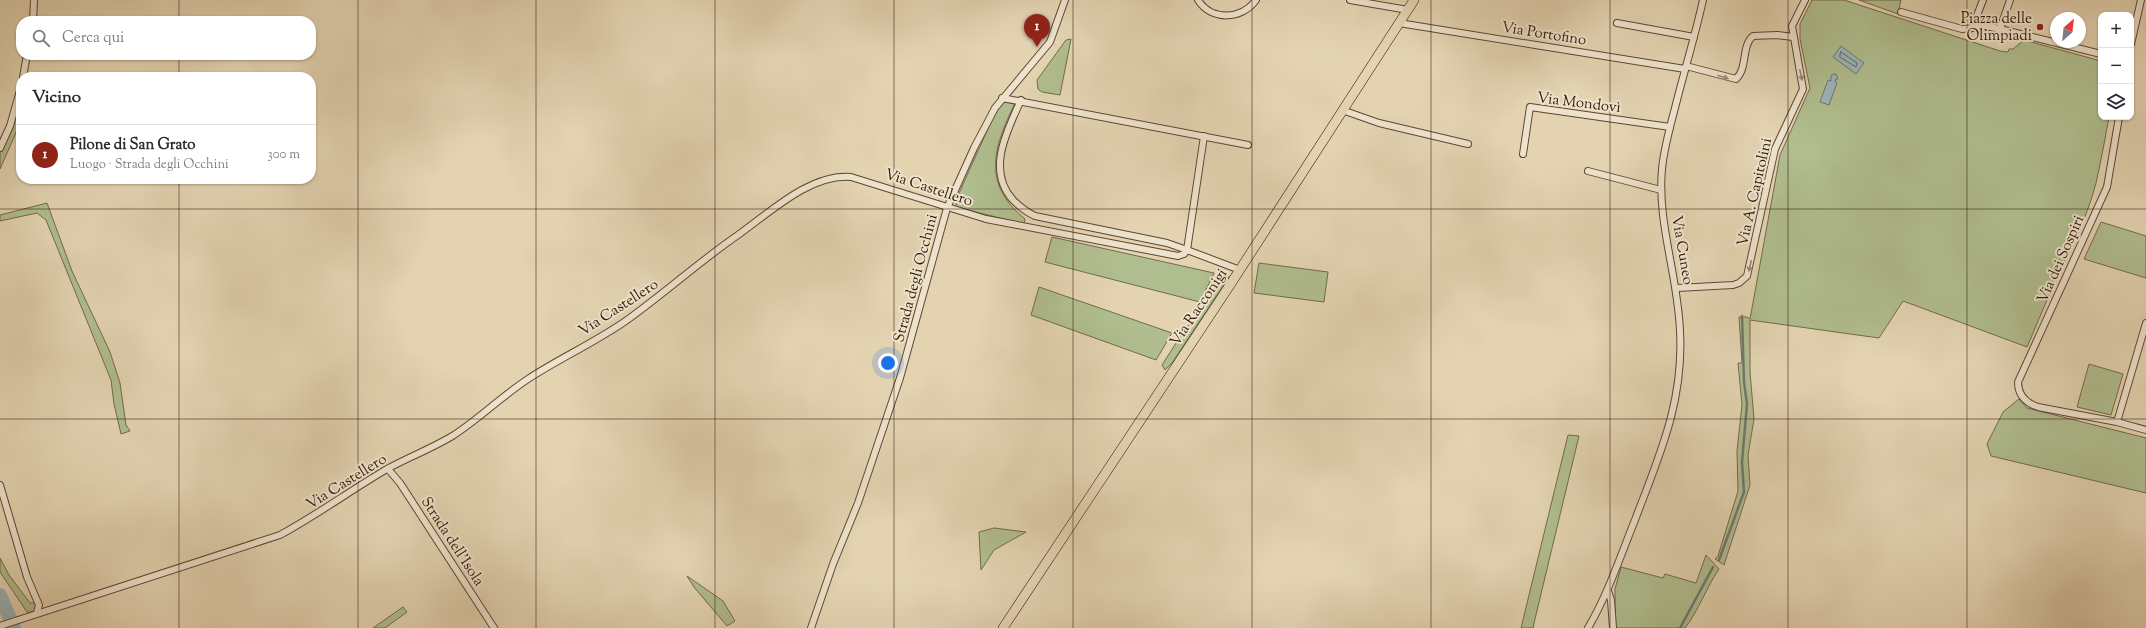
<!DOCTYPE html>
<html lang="it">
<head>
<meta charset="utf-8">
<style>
  :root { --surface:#fff; --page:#f7f7f7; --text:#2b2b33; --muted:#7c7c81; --line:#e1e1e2; --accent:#8f2418 }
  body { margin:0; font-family:"Sorts Mill Goudy",serif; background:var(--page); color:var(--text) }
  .controls { position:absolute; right:12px; top:12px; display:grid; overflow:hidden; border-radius:8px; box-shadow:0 1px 3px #0004 }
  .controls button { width:36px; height:36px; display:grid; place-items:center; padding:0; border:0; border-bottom:1px solid var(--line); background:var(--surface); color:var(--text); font:20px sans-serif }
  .compass { position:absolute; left:2050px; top:12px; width:36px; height:36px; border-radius:50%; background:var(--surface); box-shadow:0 1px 3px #0004; rotate:27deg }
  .you { position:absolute; left:888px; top:363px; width:14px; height:14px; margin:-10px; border:3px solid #fff; border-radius:50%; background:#1a73e8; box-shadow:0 0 0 6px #1a73e833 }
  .badge { display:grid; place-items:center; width:26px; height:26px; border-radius:50%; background:var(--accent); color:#fff; font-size:13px; font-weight:700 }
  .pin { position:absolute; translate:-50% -33px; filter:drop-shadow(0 1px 2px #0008) }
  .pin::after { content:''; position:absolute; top:21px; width:14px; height:12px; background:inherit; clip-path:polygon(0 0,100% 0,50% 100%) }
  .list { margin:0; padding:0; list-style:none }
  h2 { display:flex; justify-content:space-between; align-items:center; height:52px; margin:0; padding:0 16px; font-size:17px }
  h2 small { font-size:13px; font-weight:400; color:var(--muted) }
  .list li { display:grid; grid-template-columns:26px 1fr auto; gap:12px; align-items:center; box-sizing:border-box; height:60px; padding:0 16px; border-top:1px solid var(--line) }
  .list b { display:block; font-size:15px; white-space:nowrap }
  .list p { margin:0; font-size:13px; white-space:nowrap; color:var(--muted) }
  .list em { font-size:13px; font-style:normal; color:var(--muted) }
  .icon { flex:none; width:22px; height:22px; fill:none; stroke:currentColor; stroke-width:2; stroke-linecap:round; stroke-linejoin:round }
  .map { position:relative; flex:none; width:2146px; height:628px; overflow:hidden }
  .search { position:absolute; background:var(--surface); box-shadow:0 1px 3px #0004; left:16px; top:16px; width:300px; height:44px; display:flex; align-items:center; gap:10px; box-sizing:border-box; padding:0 14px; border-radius:16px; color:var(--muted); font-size:15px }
  .panel { position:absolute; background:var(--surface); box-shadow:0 1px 3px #0004; left:16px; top:72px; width:300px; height:112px; border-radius:16px }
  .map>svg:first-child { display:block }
</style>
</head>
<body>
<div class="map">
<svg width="2146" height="628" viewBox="0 0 2146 628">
  <rect width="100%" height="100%" fill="#e3d3b1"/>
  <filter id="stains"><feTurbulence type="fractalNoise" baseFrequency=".005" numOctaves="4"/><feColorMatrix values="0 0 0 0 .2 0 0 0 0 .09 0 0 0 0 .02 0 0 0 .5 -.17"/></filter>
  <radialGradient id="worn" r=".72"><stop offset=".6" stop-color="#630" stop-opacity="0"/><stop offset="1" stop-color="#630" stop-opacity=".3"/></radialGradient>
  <g fill="#b0bd8e" stroke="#726a4a">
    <path d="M1812,0h32l156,51 8,1 1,-3h4l11,-9 77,21v56h8c-4,22 -8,44 -13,66 -10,39 -29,74 -48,108l2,2 -23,54 -124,-46 -24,37 -129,-18v52l4,47 -6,36 2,30 -26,80 -9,-6 3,-3 20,-65 -1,-40 5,-46 -4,-42h4l-3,-46h8l3,2 30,-164 30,-67 -10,-49v-15z"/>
    <path d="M1859,0h42l-3,14z"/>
    <path d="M1071,39l-11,56 -18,-3 -4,-3 -1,-9 29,-40z"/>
    <path d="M21,100v21l-21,48v-17l13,-26z"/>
    <path d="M1004,102l11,1c-21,44 -34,80 10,116l-1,5 -68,-17v-7l39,-87z"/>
    <path d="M47,203l25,68 38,81 10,31 6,42 4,6 -9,3 -7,-30 -3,-24 -65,-160 -9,-7 -37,8v-6z"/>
    <path d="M2101,222l45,14v42l-62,-19z"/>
    <path d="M1052,237l162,36 -14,29 -155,-40z"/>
    <path d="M1259,263l69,9 -4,30 -70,-9z"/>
    <path d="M1225,277h4l-57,86 -7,7 -3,-5 23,-36 10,-10 14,-22z"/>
    <path d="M1039,287l133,46 -16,27 -125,-45z"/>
    <path d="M2089,364l34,10 -12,41 -34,-8z"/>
    <path d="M2019,399l8,9 119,30v55l-155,-37 -4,-12 16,-32z"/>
    <path d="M1568,435l11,1 -45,187 -1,5h-12z"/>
    <path d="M994,528l32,4 -32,18 -13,20 -2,-38z"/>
    <path d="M1706,555l13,14c-13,19 -20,41 -34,59h-70v-39l6,-22 42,11 2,-4 31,9z"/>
    <path d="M0,558l9,17 21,28h6l-1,9h-8l-27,-40z"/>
    <path d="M687,576l36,25 12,20 -8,5 -33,-39z"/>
    <path d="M403,607l4,5 -22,16h-12z"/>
  </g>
  <g fill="#9ab5b8" stroke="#717671">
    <path d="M1841,46l23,17 -8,11 -23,-17z"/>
    <path d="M1836,74l2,5h-2l-1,3 2,1 -8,22 -9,-3 8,-22 3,1v-6z"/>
  </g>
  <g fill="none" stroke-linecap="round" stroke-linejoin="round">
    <path stroke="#676660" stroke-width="1" d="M1841,52l16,11 -1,4 -16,-10z"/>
    <g stroke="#717671" stroke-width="2.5">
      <path d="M1719,560l25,-68 -2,-30 5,-58 -3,-22 -2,-66"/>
      <path d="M1680,628l33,-61"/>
    </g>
    <path stroke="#9ab5b8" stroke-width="14" d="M0,595l14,33"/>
    <g stroke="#604632" stroke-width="8">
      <g id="minor">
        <path d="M1198,0c13,21 44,20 58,0"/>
        <path d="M1350,0l58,10"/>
        <path d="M1901,12l61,17 10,-1 11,-28"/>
        <path d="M33,21l1,-21"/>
        <path d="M1399,23l286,46"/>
        <path d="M1617,23l77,14"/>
        <path d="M1972,28l8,-3 20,4 10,-29"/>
        <path d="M2000,29l101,25"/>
        <path d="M2131,44l10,-44"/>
        <path d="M1686,66l50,13c12,-11 5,-33 17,-43l24,-1 16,2"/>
        <path d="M23,77l4,-22"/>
        <path d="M1002,98l246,47"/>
        <path d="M1021,100c-14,31 -35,70 -8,100 7,7 13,12 22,16l132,27 20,7 17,-114"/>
        <path d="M1342,110l37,13 89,21"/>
        <path d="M2119,117l-12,70 -89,195c0,14 8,21 20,25l79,15 29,8"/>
        <path d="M0,148l10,-22 11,-39"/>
        <path d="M1523,154l7,-47 140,20"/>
        <path d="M1588,171l73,19"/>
        <path d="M1677,288l56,-3 6,-2 8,-7 28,-127 28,-60 -11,-63 13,-26"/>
        <path d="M2117,422l29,-99"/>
        <path d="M388,469l12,14 94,145"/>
        <path d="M0,485l27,92 12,28 -2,8"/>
        <path d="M1608,591l3,9 2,28"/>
        <path d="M0,626l280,-91c37,-20 71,-45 107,-66 22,-12 46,-21 67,-34 26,-17 48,-39 74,-56 32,-21 68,-37 99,-59 38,-27 73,-59 111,-85 31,-22 73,-62 113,-58l135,42 192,37 6,-2 3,-4 53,20"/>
        <path d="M811,628l22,-64 25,-61 42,-125 47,-170 27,-60 21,-40 55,-66 15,-42"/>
        <path d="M1588,628c20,-34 32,-71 47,-108 24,-64 49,-118 45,-189 -2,-55 -23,-108 -18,-162 2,-21 8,-42 13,-61 9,-36 20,-72 28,-108"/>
      </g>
    </g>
    <g stroke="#341707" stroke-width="10">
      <path id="primary" d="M1003,628l227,-343 184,-285"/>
    </g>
    <use href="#minor" stroke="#ede2cc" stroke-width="6"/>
    <use href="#primary" stroke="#e3d3b1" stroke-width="9"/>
  </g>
  <defs><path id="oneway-solid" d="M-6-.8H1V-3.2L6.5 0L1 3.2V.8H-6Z"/></defs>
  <g fill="#9a8773">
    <use href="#oneway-solid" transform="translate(1801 75) rotate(77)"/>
    <use href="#oneway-solid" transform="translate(1723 77) rotate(17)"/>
    <use href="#oneway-solid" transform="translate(1750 266) rotate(103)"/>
  </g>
  <path fill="none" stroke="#341707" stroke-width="1" stroke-opacity="0.55" d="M179,0v21M358,0v628M536,0v628M715,0v628M894,0v628M1073,0v628M1252,0v628M1431,0v628M1610,0v628M1788,0v628M1967,0v628M179,55v22M179,179v449M0,209h2146M0,419h2146"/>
  <circle fill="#8f2418" stroke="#ede2cc" stroke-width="1.5" cx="2040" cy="27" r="4"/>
  <g text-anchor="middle" stroke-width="4" stroke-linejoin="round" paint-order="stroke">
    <g font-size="15" fill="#341707" stroke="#ede2cc" text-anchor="end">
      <text x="2032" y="23">Piazza delle<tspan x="2032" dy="17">Olimpiadi</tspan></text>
    </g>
    <g font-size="15" fill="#341707" stroke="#ede2cc">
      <text transform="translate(1544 33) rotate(9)" y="5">Via Portofino</text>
      <text transform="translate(1579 102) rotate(7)" y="5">Via Mondovì</text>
      <text transform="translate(929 187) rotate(18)" y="5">Via Castellero</text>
      <text transform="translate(1754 192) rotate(-77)" y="5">Via A. Capitolini</text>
      <text transform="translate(1683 250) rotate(80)" y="5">Via Cuneo</text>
      <text transform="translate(2060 259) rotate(-66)" y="5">Via dei Sospiri</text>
      <text transform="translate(915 278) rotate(-75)" y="5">Strada degli Occhini</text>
      <text transform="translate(618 307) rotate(-33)" y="5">Via Castellero</text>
      <text transform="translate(1198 307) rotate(-56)" y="5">Via Racconigi</text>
      <text transform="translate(346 481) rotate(-32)" y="5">Via Castellero</text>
      <text transform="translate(453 541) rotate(57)" y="5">Strada dell'Isola</text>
    </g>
  </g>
  <rect width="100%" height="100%" filter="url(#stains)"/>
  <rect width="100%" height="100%" fill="url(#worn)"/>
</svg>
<div class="controls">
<button>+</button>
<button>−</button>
<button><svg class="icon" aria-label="layers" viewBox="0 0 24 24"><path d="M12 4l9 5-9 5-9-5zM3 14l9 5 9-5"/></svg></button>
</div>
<svg class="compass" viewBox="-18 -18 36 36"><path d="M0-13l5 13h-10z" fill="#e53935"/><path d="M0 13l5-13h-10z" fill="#7c7c81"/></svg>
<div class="you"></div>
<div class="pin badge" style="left:1037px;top:47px">1</div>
<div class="search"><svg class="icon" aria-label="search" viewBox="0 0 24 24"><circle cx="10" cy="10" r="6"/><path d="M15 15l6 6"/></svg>Cerca qui</div>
<section class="panel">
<h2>Vicino<small></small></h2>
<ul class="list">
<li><span class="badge">1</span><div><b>Pilone di San Grato</b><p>Luogo · Strada degli Occhini</p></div><em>300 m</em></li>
</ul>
</section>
</div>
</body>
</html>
